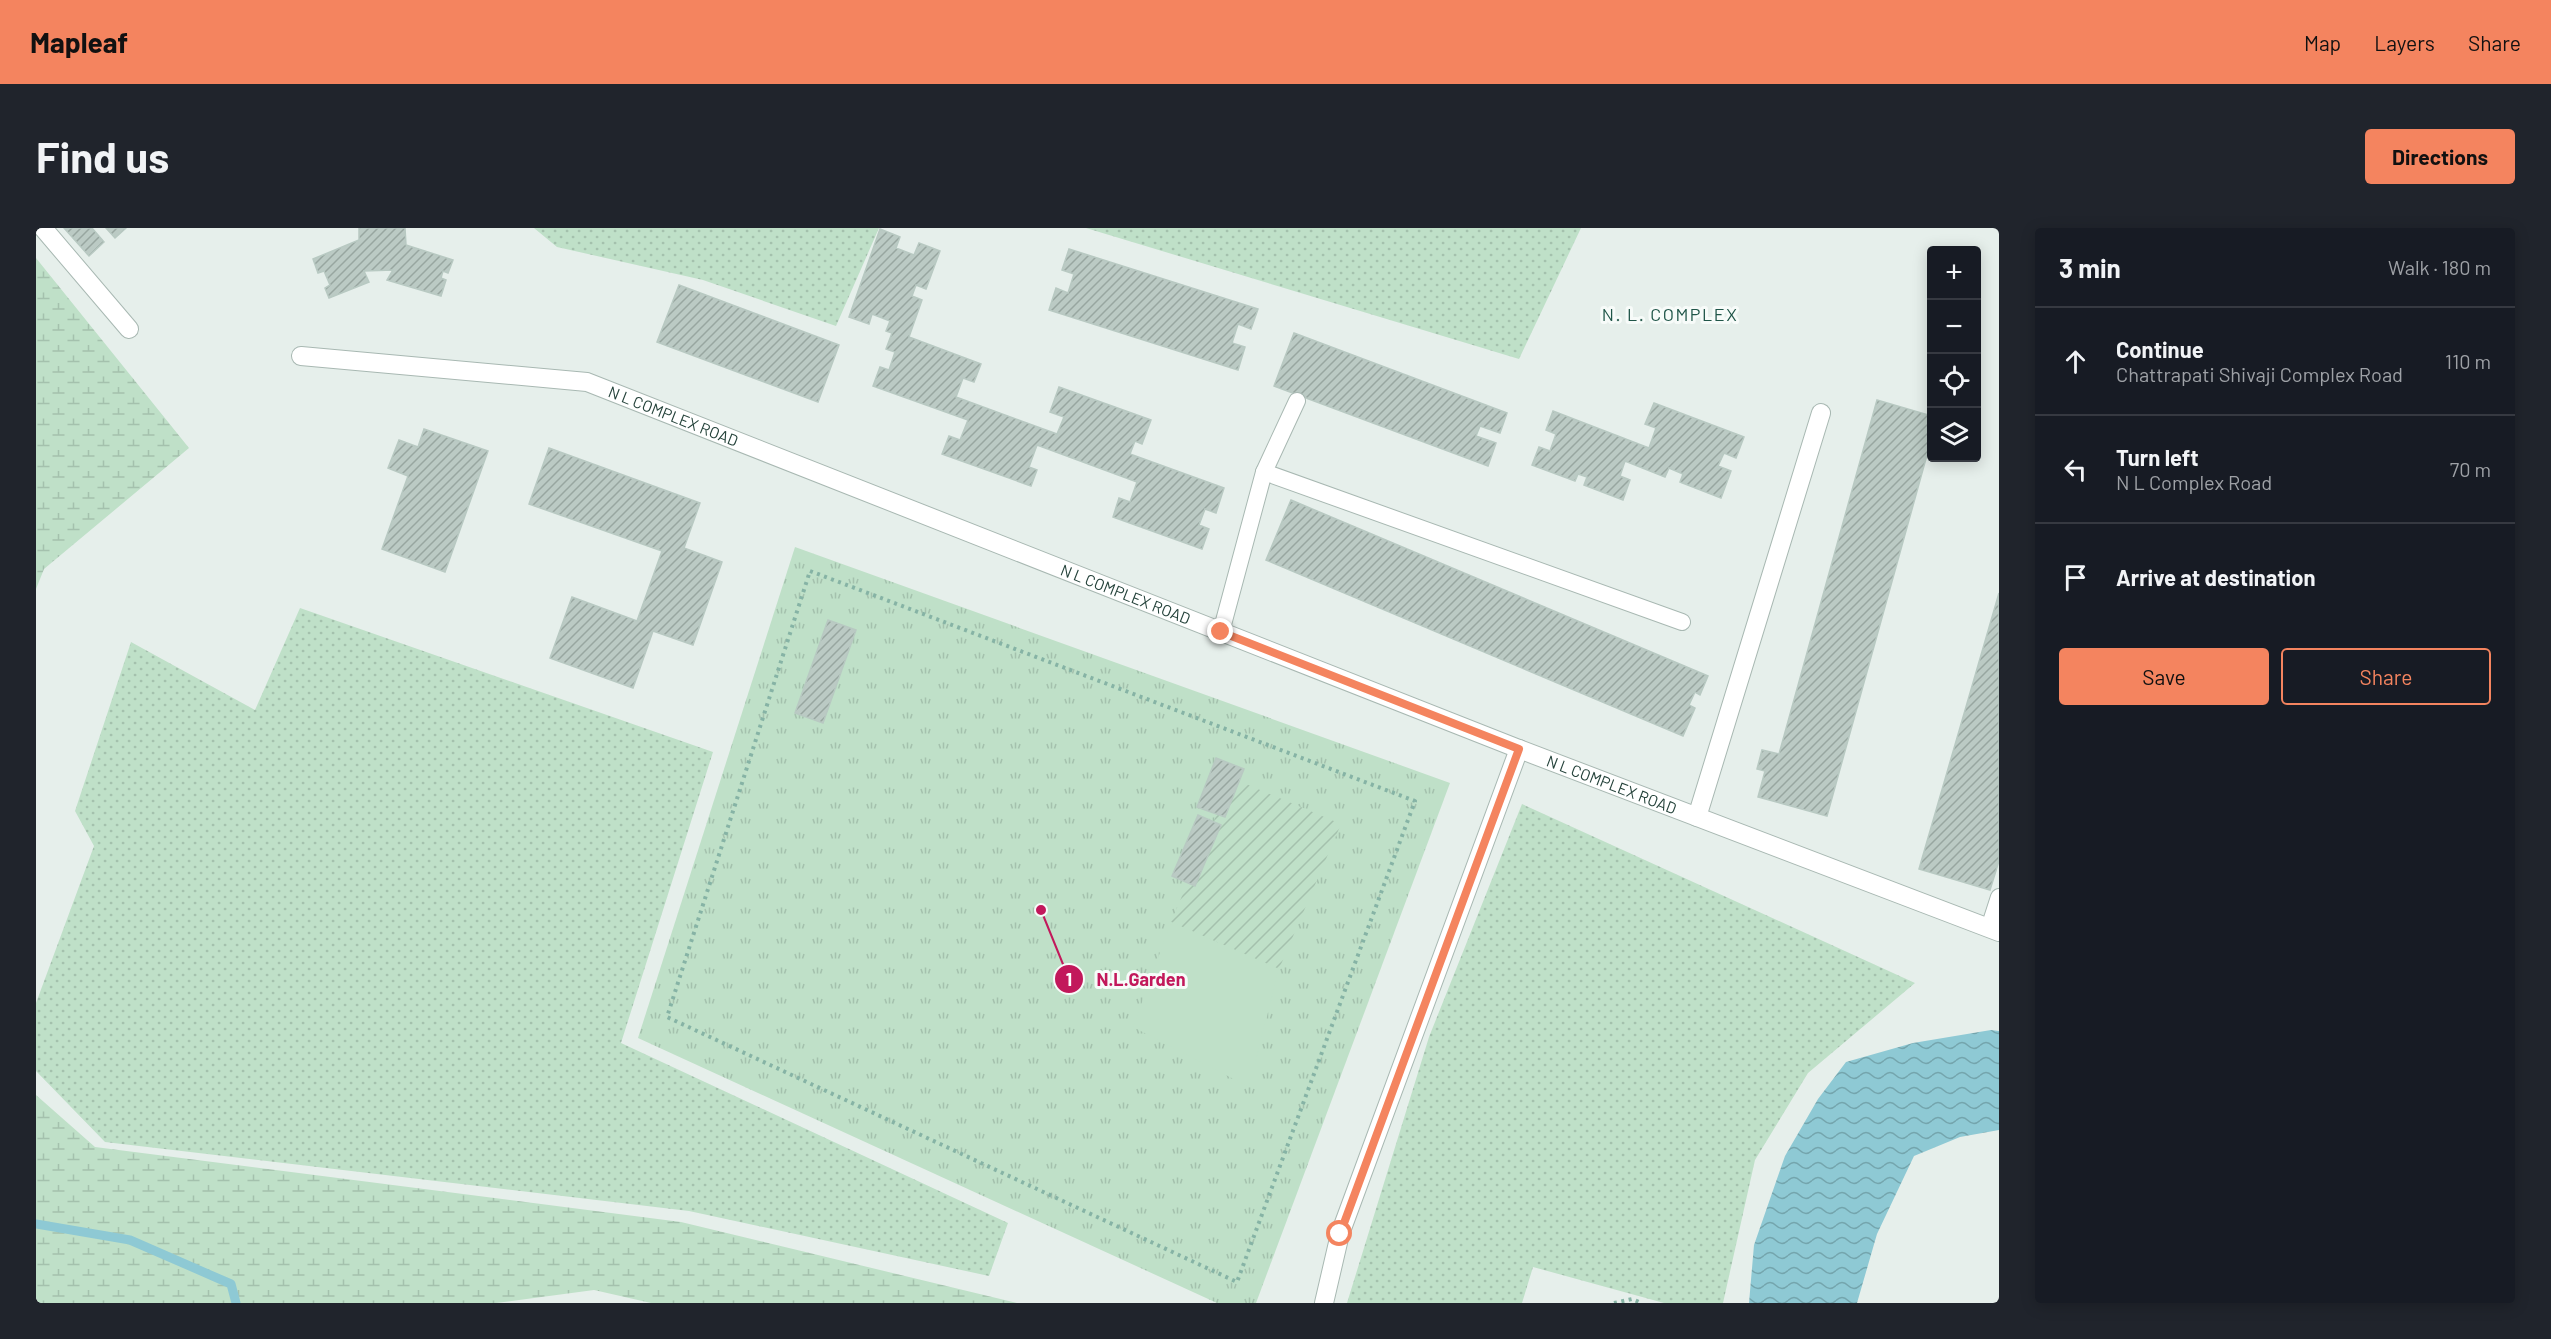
<!DOCTYPE html>
<html lang="en">
<head>
<meta charset="utf-8">
<style>
  :root { --surface:#171b24; --page:#20242c; --text:#f1f3f6; --muted:#9ea1a6; --line:#363941; --accent:#f4845f }
  body { margin:0; font-family:Barlow,sans-serif; background:var(--page); color:var(--text) }
  .controls { position:absolute; right:18px; top:18px; display:grid; overflow:hidden; border-radius:6px; box-shadow:0 3px 15px #0003 }
  .controls button { width:54px; height:54px; display:grid; place-items:center; padding:0; border:0; border-bottom:2px solid var(--line); background:var(--surface); color:var(--text); font:30px sans-serif }
  .stop { position:absolute; width:18px; height:18px; margin:-14px; border:4px solid #f4845f; border-radius:50%; background:#fff }
  .stop.end { background:#f4845f; border-color:#fff; box-shadow:0 2px 6px #0008 }
  .list { margin:0; padding:0; list-style:none }
  h2 { display:flex; justify-content:space-between; align-items:center; height:78px; margin:0; padding:0 24px; font-size:26px }
  h2 small { font-size:20px; font-weight:400; color:var(--muted) }
  .list li { display:grid; grid-template-columns:39px 1fr auto; gap:18px; align-items:center; box-sizing:border-box; height:108px; padding:0 24px; border-top:2px solid var(--line) }
  .list b { display:block; font-size:22px; white-space:nowrap }
  .list p { margin:0; font-size:20px; white-space:nowrap; color:var(--muted) }
  .list em { font-size:20px; font-style:normal; color:var(--muted) }
  .actions { display:flex; gap:12px; padding:18px 24px }
  .actions a { flex:1; padding:14px 0; border:2px solid var(--accent); border-radius:6px; text-align:center; font-size:21px; color:var(--accent) }
  .actions .main { background:var(--accent); color:#111 }
  .icon { flex:none; width:33px; height:33px; fill:none; stroke:currentColor; stroke-width:2; stroke-linecap:round; stroke-linejoin:round }
  .map { position:relative; flex:none; width:1963px; height:1075px; overflow:hidden; border-radius:6px }
  header { display:flex; align-items:center; gap:36px; box-sizing:border-box; height:84px; padding:0 30px; background:var(--accent); color:#111 }
  header strong { font-size:28px }
  nav { display:flex; gap:33px; margin-inline-start:auto; font-size:21px }
  .intro { display:flex; align-items:center; justify-content:space-between; box-sizing:border-box; height:144px; padding:0 36px }
  h1 { margin:0; font-size:42px }
  .button { padding:15px 27px; border-radius:6px; background:var(--accent); color:#111; font-size:21px; font-weight:700 }
  main { display:flex; gap:36px; padding:0 36px }
  aside { flex:1; background:var(--surface); border-radius:6px; box-shadow:0 3px 15px #0003 }
  .map>svg:first-child { display:block }
</style>
</head>
<body>
<header>
<strong>Mapleaf</strong>
<nav><a>Map</a><a>Layers</a><a>Share</a></nav>
</header>
<div class="intro"><h1>Find us</h1><a class="button">Directions</a></div>
<main>
<div class="map">
<svg width="1963" height="1075" viewBox="0 0 1963 1075">
  <defs>
    <pattern id="grass-dots" width="8" height="8" patternUnits="userSpaceOnUse" patternTransform="scale(1.5)"><rect width="8" height="8" fill="#bfe0c8"/><path d="M2 2h.1M6 6h.1" fill="none" stroke="#a4c1ad" stroke-width="1.8" stroke-linecap="round"/></pattern>
    <pattern id="wetland-marsh" width="20" height="14" patternUnits="userSpaceOnUse" patternTransform="scale(1.5)"><rect width="20" height="14" fill="#bfe0c8"/><path d="M1 5h8M5 5V1M11 12h8M15 12V8" fill="none" stroke="#a4c1ad"/></pattern>
    <pattern id="park-tufts" width="24" height="20" patternUnits="userSpaceOnUse" patternTransform="scale(1.5)"><rect width="24" height="20" fill="#bfe0c8"/><path d="M3 7l-1-3M5 7V3M7 7l1-3M15 17l-1-3M17 17v-4M19 17l1-3" fill="none" stroke="#a4c1ad"/></pattern>
    <pattern id="garden-furrows" width="10" height="10" patternUnits="userSpaceOnUse" patternTransform="scale(1.5)"><rect width="10" height="10" fill="#bfe0c8"/><path d="M-1 1l2-2M0 10L10 0M9 11l2-2" fill="none" stroke="#a4c1ad"/></pattern>
    <pattern id="water-waves" width="16" height="10" patternUnits="userSpaceOnUse" patternTransform="scale(1.5)"><rect width="16" height="10" fill="#8ec9d4"/><path d="M0 5q4-4 8 0t8 0" fill="none" stroke="#74a5ad"/></pattern>
    <pattern id="building-hatch" width="6" height="6" patternUnits="userSpaceOnUse" patternTransform="scale(1.5)"><rect width="6" height="6" fill="#bbcac4"/><path d="M-1 1l2-2M0 6l6-6M5 7l2-2" fill="none" stroke="#98a6a0"/></pattern>
  </defs>
  <rect width="100%" height="100%" fill="#e6efeb"/>
  <g fill="url(#grass-dots)">
    <path d="M498,0h345l-43,98 -133,-46 -146,-33z"/>
    <path d="M1050,0h495l-62,131z"/>
    <path d="M264,380l413,144 -92,291 387,180 -19,53 -300,-65 -584,-69 -69,-71v-68l58,-157 -19,-35 56,-169 124,68z"/>
    <path d="M1486,576l393,179 -107,90 -53,87 -32,143h-59l-131,-36 -11,36h-175l82,-266z"/>
  </g>
  <g fill="url(#wetland-marsh)">
    <path d="M0,30l153,190 -145,121 -8,20z"/>
    <path d="M0,867l59,52 586,75 336,81h-366l-57,-13 -98,13h-460z"/>
  </g>
  <path fill="url(#park-tufts)" d="M759,319l655,236 -194,520h-39l-579,-265z"/>
  <path fill="url(#garden-furrows)" d="M1196,550l109,46 -62,145 -108,-47z"/>
  <path fill="#bfe0c8" d="M1135,694l108,47 -30,118 -116,-60z"/>
  <path fill="url(#water-waves)" d="M1955,802l8,1v99l-39,7 -46,19 -37,78 -20,69h-108l5,-58 31,-89 33,-57 28,-37 67,-19z"/>
  <g fill="none" stroke-linecap="round" stroke-linejoin="round">
    <path stroke="#8ec9d4" stroke-width="9" d="M0,996l94,16 101,44 5,19"/>
  </g>
  <g fill="url(#building-hatch)" stroke="#b8c9c2" stroke-width="1.5">
    <path d="M28,0h28l12,14 -15,14z"/>
    <path d="M70,0h20l-11,10z"/>
    <path d="M323,0h46l1,17 47,15 -5,13 -5,-2 -2,7 5,2 -5,16 -54,-16 6,-10 -29,1 5,11 -40,16 -4,-10 5,-3 -6,-14 -6,2 -5,-14 46,-19z"/>
    <path d="M844,1l20,8 -4,11 18,7 5,-12 21,8 -14,38 -10,-4 -4,11 10,4 -13,37 72,27 -7,18 -11,-4 -7,19 101,37 7,-17 -14,-5 9,-25 92,33 -9,24 -7,-3 -5,13 94,34 -8,25 -11,-4 -6,16 10,4 -7,20 -89,-32 6,-19 11,4 7,-20 -100,-37 -8,22 8,3 -6,16 -89,-32 7,-18 11,4 8,-20 -95,-34 7,-19 9,3 6,-18 -9,-3 6,-16 -6,-2 4,-10 -18,-7 -3,10 -20,-7z"/>
    <path d="M1033,21l189,60 -7,20 -13,-5 -6,19 13,4 -7,23 -189,-60 7,-22 12,5 6,-19 -12,-4z"/>
    <path d="M643,57l160,60 -21,57 -161,-60z"/>
    <path d="M1258,105l213,80 -7,20 -20,-7 -4,10 20,7 -8,23 -214,-80z"/>
    <path d="M1841,172l55,16v21l-105,379 -69,-19 7,-26 -8,-2 5,-19 17,4z"/>
    <path d="M1618,175l90,34 -8,21 -12,-5 -6,13 13,5 -10,27 -41,-16 3,-8 -14,-6 -4,9 -40,-16 -5,15 10,4 -7,20 -39,-15 3,-8 -9,-3 -3,7 -43,-16 7,-18 11,4 6,-17 -10,-4 7,-19 96,37 7,-20 -11,-4z"/>
    <path d="M388,201l64,22 -43,121 -63,-23 26,-73 -20,-8 11,-28 19,7z"/>
    <path d="M513,220l151,55 -16,45 38,14 -29,83 -40,-14 -20,57 -83,-30 22,-61 65,24 25,-70 -133,-47z"/>
    <path d="M1255,272l417,176 -8,19 -5,-3 -6,13 6,3 -12,28 -417,-176z"/>
    <path d="M1963,365v268l-9,29 -71,-21z"/>
    <path d="M792,392l28,10 -33,93 -28,-10z"/>
    <path d="M1180,530l28,11 -19,48 -28,-10z"/>
    <path d="M1162,587l23,10 -26,61 -23,-10z"/>
  </g>
  <g fill="none" stroke-linecap="round" stroke-linejoin="round">
    <g stroke="#a8b8b2" stroke-width="18">
      <g id="service">
        <path d="M1228,244l418,150"/>
        <path d="M1185,404l43,-160 33,-71"/>
        <path d="M1953,700l10,-31"/>
      </g>
    </g>
    <g stroke="#a8b8b2" stroke-width="20">
      <g id="minor">
        <path d="M7,0l86,101"/>
        <path id="s1" d="M265,128l286,26 932,367 480,183"/>
        <path d="M1661,589l124,-404"/>
        <path d="M1288,1075l16,-69 179,-485"/>
      </g>
    </g>
    <g stroke="#86b3a5" stroke-width="4" stroke-dasharray="3 4.5" stroke-linecap="butt">
      <path d="M774,343l605,230 -178,481 -570,-265z"/>
      <path d="M1578,1075l18,-4 9,4"/>
    </g>
    <use href="#service" stroke="#fff" stroke-width="16"/>
    <use href="#minor" stroke="#fff" stroke-width="18"/>
  </g>
  <g fill="none" stroke-linecap="round" stroke-linejoin="round">
    <path stroke="#f4845f" stroke-width="8" d="M1185,404l298,117 -179,485"/>
  </g>
  <g text-anchor="middle" stroke-width="6" stroke-linejoin="round" paint-order="stroke">
    <g font-size="16" fill="#24423a" stroke="#f7fbf9">
      <text dy="6" stroke="none"><textPath href="#s1" startOffset="380">N L COMPLEX ROAD</textPath></text>
      <text dy="6" stroke="none"><textPath href="#s1" startOffset="866">N L COMPLEX ROAD</textPath></text>
      <text dy="6" stroke="none"><textPath href="#s1" startOffset="1388">N L COMPLEX ROAD</textPath></text>
    </g>
    <g font-size="18" letter-spacing="1.5" fill="#1f5548" stroke="#f7fbf9">
      <text x="1634" y="93">N. L. COMPLEX</text>
    </g>
  </g>
  <path fill="none" stroke="#c2185b" stroke-width="2" d="M1005 682L1033 751"/>
  <g fill="#c2185b" stroke="#f7fbf9" stroke-width="2">
    <circle cx="1005" cy="682" r="6"/>
    <circle cx="1033" cy="751" r="15"/>
  </g>
  <g font-size="18" text-anchor="middle" font-weight="bold" fill="#fff">
    <text x="1033" y="758">1</text>
  </g>
  <g font-size="18" text-anchor="middle" font-weight="bold" fill="#c2185b" stroke="#f7fbf9" stroke-width="6" stroke-linejoin="round" paint-order="stroke">
    <text x="1105" y="758">N.L.Garden</text>
  </g>
</svg>
<div class="controls">
<button>+</button>
<button>−</button>
<button><svg class="icon" aria-label="locate" viewBox="0 0 24 24"><circle cx="12" cy="12" r="6"/><path d="M12 2v4M12 18v4M2 12h4M18 12h4"/></svg></button>
<button><svg class="icon" aria-label="layers" viewBox="0 0 24 24"><path d="M12 4l9 5-9 5-9-5zM3 14l9 5 9-5"/></svg></button>
</div>
<div class="stop" style="left:1304px;top:1006px"></div>
<div class="stop end" style="left:1185px;top:404px"></div>
</div>
<aside>
<h2>3 min<small>Walk · 180 m</small></h2>
<ul class="list">
<li><svg class="icon" aria-label="ahead" viewBox="0 0 24 24"><path d="M12 20V5M6 11l6-6 6 6"/></svg><div><b>Continue</b><p>Chattrapati Shivaji Complex Road</p></div><em>110 m</em></li>
<li><svg class="icon" aria-label="left" viewBox="0 0 24 24"><path d="M17 20v-9H6M10 6l-5 5 5 5"/></svg><div><b>Turn left</b><p>N L Complex Road</p></div><em>70 m</em></li>
<li><svg class="icon" aria-label="arrive" viewBox="0 0 24 24"><path d="M6 21V4h12l-3 4 3 4H6"/></svg><div><b>Arrive at destination</b></div></li>
</ul>
<div class="actions"><a class="main">Save</a><a>Share</a></div>
</aside>
</main>
</body>
</html>
